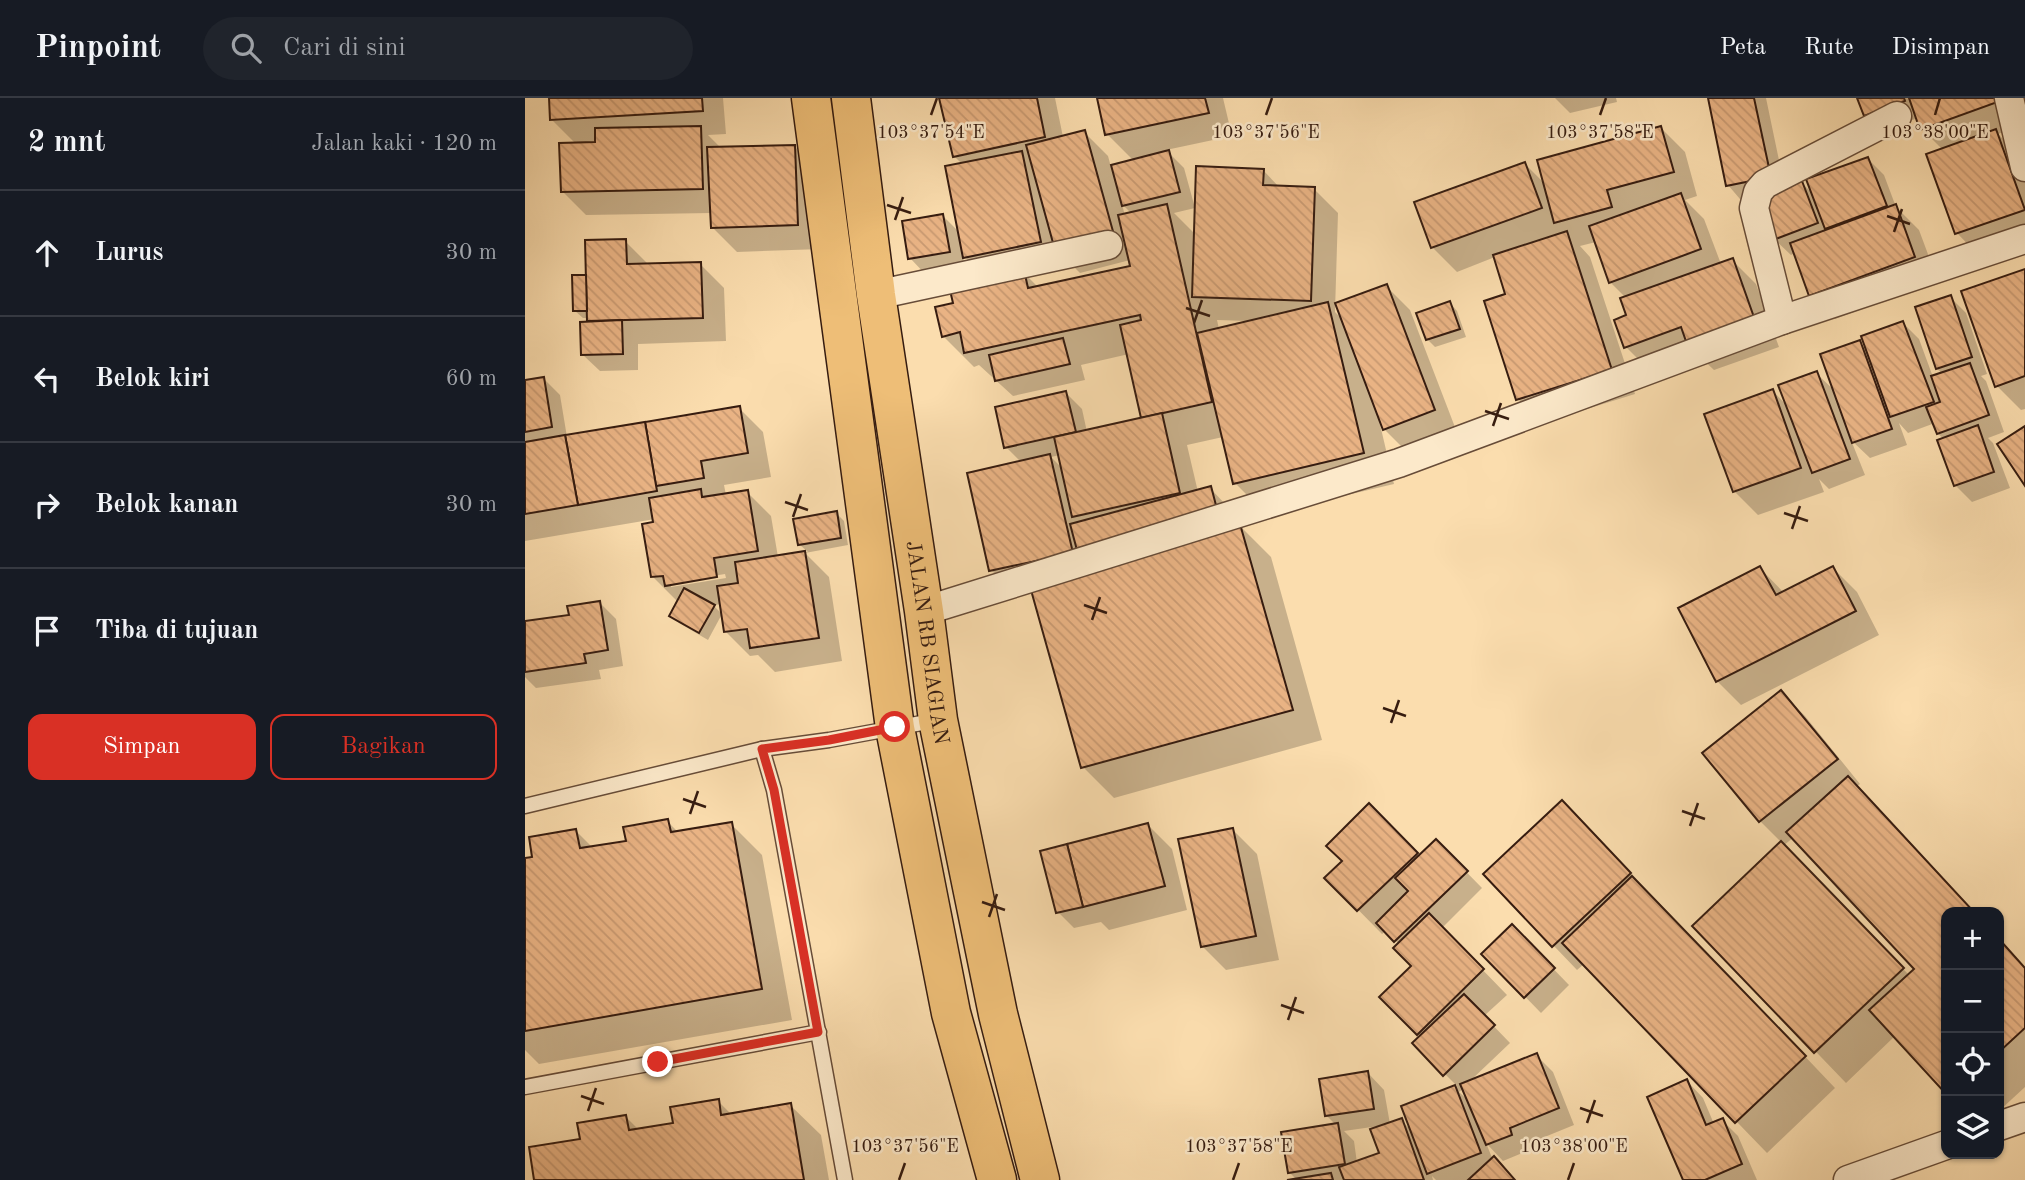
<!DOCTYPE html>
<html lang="id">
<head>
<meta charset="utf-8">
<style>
  :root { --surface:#171b24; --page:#20242c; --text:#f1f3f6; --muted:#9ea1a6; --line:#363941; --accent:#d93025 }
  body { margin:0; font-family:"Old Standard TT",serif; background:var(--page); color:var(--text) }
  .controls { position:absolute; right:21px; bottom:21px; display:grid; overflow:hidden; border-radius:14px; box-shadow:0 2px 5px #0004 }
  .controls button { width:63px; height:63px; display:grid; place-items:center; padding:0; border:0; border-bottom:2px solid var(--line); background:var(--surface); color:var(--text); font:35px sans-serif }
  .stop { position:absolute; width:21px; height:21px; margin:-16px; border:5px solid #d93025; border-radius:50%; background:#fff }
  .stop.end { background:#d93025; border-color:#fff; box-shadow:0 2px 7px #0008 }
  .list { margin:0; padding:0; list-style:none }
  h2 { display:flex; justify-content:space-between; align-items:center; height:91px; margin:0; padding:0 28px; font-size:30px }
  h2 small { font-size:23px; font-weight:400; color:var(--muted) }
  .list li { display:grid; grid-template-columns:46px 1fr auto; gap:21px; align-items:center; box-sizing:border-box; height:126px; padding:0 28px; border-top:2px solid var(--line) }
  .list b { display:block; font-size:26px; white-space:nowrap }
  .list em { font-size:23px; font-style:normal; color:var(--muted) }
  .actions { display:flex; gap:14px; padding:21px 28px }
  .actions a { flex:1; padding:16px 0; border:2px solid var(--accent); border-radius:14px; text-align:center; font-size:24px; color:var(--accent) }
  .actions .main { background:var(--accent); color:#fff }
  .icon { flex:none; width:38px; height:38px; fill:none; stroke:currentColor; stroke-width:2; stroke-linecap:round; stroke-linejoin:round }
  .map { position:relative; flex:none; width:1500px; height:1082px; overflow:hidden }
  header { display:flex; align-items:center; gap:42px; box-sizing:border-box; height:98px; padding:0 35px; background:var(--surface); border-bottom:2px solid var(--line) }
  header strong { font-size:33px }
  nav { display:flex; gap:38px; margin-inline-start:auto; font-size:24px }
  .search { width:490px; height:63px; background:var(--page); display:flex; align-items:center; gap:18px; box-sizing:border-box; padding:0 24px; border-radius:38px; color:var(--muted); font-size:26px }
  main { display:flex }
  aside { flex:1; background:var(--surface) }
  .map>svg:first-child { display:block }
</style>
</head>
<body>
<header>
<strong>Pinpoint</strong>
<div class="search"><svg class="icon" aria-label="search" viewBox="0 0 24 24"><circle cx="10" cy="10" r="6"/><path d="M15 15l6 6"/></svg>Cari di sini</div>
<nav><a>Peta</a><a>Rute</a><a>Disimpan</a></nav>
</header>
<main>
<aside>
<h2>2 mnt<small>Jalan kaki · 120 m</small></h2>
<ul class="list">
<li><svg class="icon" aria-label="ahead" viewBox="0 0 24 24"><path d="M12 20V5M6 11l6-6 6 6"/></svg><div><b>Lurus</b></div><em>30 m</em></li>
<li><svg class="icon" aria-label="left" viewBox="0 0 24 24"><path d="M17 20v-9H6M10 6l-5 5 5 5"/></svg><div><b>Belok kiri</b></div><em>60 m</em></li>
<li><svg class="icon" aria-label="right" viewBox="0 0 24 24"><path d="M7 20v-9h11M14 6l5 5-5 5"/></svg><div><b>Belok kanan</b></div><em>30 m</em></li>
<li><svg class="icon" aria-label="arrive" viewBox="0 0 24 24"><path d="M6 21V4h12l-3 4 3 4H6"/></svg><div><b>Tiba di tujuan</b></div></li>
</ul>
<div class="actions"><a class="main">Simpan</a><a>Bagikan</a></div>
</aside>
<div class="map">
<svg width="1500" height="1082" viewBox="0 0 1500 1082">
  <defs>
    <pattern id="building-back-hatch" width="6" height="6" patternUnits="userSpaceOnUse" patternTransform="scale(1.75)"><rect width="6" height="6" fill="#e9b384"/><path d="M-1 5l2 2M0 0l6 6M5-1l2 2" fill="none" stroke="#c89971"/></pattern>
  </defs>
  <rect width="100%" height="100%" fill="#fbddae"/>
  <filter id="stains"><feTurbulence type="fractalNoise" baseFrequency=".00286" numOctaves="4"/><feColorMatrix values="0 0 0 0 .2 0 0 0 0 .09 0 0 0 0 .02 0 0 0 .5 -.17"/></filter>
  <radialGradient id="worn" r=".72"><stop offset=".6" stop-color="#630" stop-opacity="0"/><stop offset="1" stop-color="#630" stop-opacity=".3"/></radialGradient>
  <g fill="#0003" fill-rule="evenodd">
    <path d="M26,0h172l3,36 -18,1 14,14 73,-2 24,24 3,78 -85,3 -25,-25v-14l-126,2 -24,-24 15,-46 -25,-25z"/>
    <path d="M416,0h114l8,39 21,-5 24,24 3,11 23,-6 -27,-27 -8,-36h124l9,38 -66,14 18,18 11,40 -21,5 21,21 68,-64 17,18 34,1 24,24 -3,99 8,8 43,-34 24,24 48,125 -50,18 -24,-24 -3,-10 -2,1 15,64 -128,30 -31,-31 -12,-46 -36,8 11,47 12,-4 16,17 14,21 31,31 51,183 -208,58 -31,-31 -50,-177 -18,4 -24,-24 30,-108 -15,-15 60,-54 16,16 5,23 57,-13 -15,-65 -48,11 4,15 -72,16 -34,-31 -5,2 -31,-31 12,-31 33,-25 -25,-25 2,13 -39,7 -16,-17 32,-43 18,18 2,-69 -8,-8zM597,106l10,10 -7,2zM537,157l18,18 50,-13 2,7 -93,21 -14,-14zM692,222l31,1 -29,8zM535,357l3,14 -12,-12z"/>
    <path d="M1030,0h61l1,4 -47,11z"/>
    <path d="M1185,0h56l19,91 17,-6 12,12 54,-36 16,16 12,32 23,23 19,51 -103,38 -24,-24 -16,-42 -4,2 -17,-16 -46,-54z"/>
    <path d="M1334,0h157l9,26 -27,10 21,21 6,16v71l-44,16 -24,-25 -28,-78 14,-5 -21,-21 -4,-11 -37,13 -16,-16z"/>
    <path d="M1136,30l24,24 12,44 -12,4 19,19 17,45 11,-4 24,24 23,63 -65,23 -17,-16 -47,17 -24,-24 2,-31 -2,-18 -16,-16 -14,-40 -16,4 10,11 45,137 -93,29 -24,-24 -32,-97 22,-7 -13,-38 -38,15 -24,-24 -17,-44 109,-40 20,20z"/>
    <path d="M100,143l24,24 51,-1 24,24 2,53 -88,3v26l-38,1 -17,-16 8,-32 -3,-5h-5l-8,-7 12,-34z"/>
    <path d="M1500,172v139l-4,1 -24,-24z"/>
    <path d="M1425,199l16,16 21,61 -6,2 5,5 18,51 -16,6 5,5 17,45 -38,14 -17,-17 -11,-46 -6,-5 -3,-11 -27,10 -9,-10 8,22 -37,13 -19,-18 14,35 -36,14 -10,-10 5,13 -66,23 -24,-24 39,-100 16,17 27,-35 20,19 23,-50 9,9 35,-28 16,16 14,38 10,-3 -6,-5z"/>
    <path d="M925,205l7,8 9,26 -31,10 -8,-8z"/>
    <path d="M18,280l17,17 7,42 172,-29 24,24 8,45 -47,8 2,10 21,-3 24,24 7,41 30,-5 -8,-7 36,-32 8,8 4,24 -43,8 24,24 13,84 -67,11 -17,-17 -8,1 -24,-24 -4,-28 -9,1 9,9 -14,26 -29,-17 -8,-8 9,-15h-4l-24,-24 3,-57 -130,22v-160zM200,476l1,4 -55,9v-4z"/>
    <path d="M1235,470l24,25 49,-25 24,24 22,43 -138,70 -24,-24z"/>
    <path d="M75,505l16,16 7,47 -24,4 2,9 -65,9 -11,-11v-54l46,-7z"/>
    <path d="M1256,594l24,24 55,68 -4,3 118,125h-28v179l-51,-55 -49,47 -151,-157 87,-83 -22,-22 -56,-68zM1269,739l122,132 -7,6 -126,-129z"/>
    <path d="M844,708l51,51 16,-16 46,47 -40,40 65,67 -23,21 26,27 -41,39 68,-26 16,16 21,53 -49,20 2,6 -24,10 -17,-18 7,17 22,20h-79l-4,-4 1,4h-136l-8,-8 47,-47 -10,-10 42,-42 16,17 6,34 11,-4 12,12 -10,-25 54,-21 -43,-43 7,-6 -39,-40 31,-31 -14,-22 -13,-13 -4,3 -55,-56 17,-17zM939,990l6,14 -11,-10zM854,1028l2,28 -24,9 -3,-22 -10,-10z"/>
    <path d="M142,723l12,12 52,-9 31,31 30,165 -253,44 -14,-14v-190l9,-2 42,-27 17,17 35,-6z"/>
    <path d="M623,727l24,24 15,61 -78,20 -8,-8 -27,6 -16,-16z"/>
    <path d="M1061,728l249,262 -68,65 -183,-189 -7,6 -92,-96z"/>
    <path d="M708,732l24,24 22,106 -53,10 -24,-24z"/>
    <path d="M987,828l57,59 -28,28 -57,-59z"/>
    <path d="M1474,841l26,29v119l-26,24z"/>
    <path d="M1162,983l16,17 11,26 8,-4 16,16 19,44h-73z"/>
    <path d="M193,1003l14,14 58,-10 31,30 8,45h-293l90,-63 13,13 36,-6z"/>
  </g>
  <g fill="url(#building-back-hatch)" stroke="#361c10" stroke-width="2">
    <path d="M24,0h153l1,13 -153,9z"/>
    <path d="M414,0h98l8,39 -92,20z"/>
    <path d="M572,0h108l4,15 -104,22z"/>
    <path d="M1183,0h46l17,79 -45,9z"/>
    <path d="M1332,0h47l1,3 -41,15z"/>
    <path d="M1384,0h93l1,2 -83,30z"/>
    <path d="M176,28l2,63 -142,3 -2,-49 36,-1v-14z"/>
    <path d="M1136,28l13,46 -67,18 5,17 -58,16 -17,-63z"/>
    <path d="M1471,31l29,81 -70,24 -29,-80z"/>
    <path d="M560,32l29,105 -59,15 -29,-105z"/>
    <path d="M270,47l3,80 -87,3 -4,-81z"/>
    <path d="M644,52l11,42 -58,14 -11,-41z"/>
    <path d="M497,53l19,91 -78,16 -18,-92z"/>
    <path d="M1343,59l19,49 -62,23 -19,-50z"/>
    <path d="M1000,64l17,46 -111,40 -17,-46z"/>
    <path d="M671,68l68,3 -1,16 52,2 -4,114 -119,-4z"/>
    <path d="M1277,83l16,42 -45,17 -16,-43z"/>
    <path d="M1156,95l20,56 -92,34 -20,-57z"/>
    <path d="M642,106l45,198 -71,16 -21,-93 21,-5 -1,-5 -176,38 -4,-21 -18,5 -7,-30 18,-4 -4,-17 75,-16 4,18 102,-22 -12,-51z"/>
    <path d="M1371,106l19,53 -106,39 -19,-53z"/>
    <path d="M418,116l7,38 -42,7 -6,-38z"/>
    <path d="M1042,133l45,139 -96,30 -32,-99 21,-7 -12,-39z"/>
    <path d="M101,141l1,25 74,-2 2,56 -116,3 -2,-81z"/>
    <path d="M1208,160l23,65 -68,24 -7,-20 -57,21 -10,-28 12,-5 -6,-17z"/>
    <path d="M1500,171v107l-30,11 -34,-96z"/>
    <path d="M47,177h14l1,36h-14z"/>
    <path d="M862,186l48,126 -52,20 -48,-127z"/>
    <path d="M1426,197l21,62 -36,12 -21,-62z"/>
    <path d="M925,203l10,28 -34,11 -10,-27z"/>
    <path d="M803,204l36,151 -131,31 -36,-151z"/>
    <path d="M97,222l1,34 -42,1 -1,-33z"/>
    <path d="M1378,223l31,81 -44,15 -29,-81z"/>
    <path d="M538,240l7,26 -75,17 -6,-26z"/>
    <path d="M1335,242l32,89 -40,14 -32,-89z"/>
    <path d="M1445,265l19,52 -52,19 -11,-27 14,-5 -9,-26z"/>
    <path d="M1292,273l33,88 -38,14 -34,-88z"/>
    <path d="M19,279l8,50 -27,5v-52z"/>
    <path d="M1248,291l28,79 -68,24 -29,-78z"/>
    <path d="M541,293l10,41 -72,16 -9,-41z"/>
    <path d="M215,308l8,47 -47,8 3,17 -48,8 -11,-64z"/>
    <path d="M637,315l18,80 -108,24 -18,-80z"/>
    <path d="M120,324l12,69 -79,14 -13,-70z"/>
    <path d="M1453,327l16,47 -40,14 -17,-46z"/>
    <path d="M1500,328v60l-28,-42z"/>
    <path d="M40,337l13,70 -53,9v-72z"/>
    <path d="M525,356l23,99 -84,18 -22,-98z"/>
    <path d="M686,388l8,31 -141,37 -8,-30z"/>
    <path d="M176,391l1,8 46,-7 10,61 -44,7 3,19 -52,9 -2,-10 -12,1 -9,-53 11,-2 -4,-24z"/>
    <path d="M312,413l4,27 -43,7 -5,-26z"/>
    <path d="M715,426l53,186 -212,58 -52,-185z"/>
    <path d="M280,453l14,87 -69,10 -3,-19 -23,3 -7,-46 21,-3 -3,-21z"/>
    <path d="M1235,468l16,29 57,-29 23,45 -140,71 -38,-74z"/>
    <path d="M159,490l31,17 -16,28 -30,-17z"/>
    <path d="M75,503l8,49 -24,4 2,9 -61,9v-51l44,-6 -2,-9z"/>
    <path d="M1256,592l57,69 -79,63 -57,-69z"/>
    <path d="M1323,678l126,136h-28v182l-77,-84 45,-41 -128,-137z"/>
    <path d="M1037,702l69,73 -79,74 -69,-73z"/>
    <path d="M844,705l49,50 -61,58 -33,-33 18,-17 -16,-15z"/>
    <path d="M143,721l3,13 61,-10 30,167 -237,42v-173l7,-1 -3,-20 47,-8 4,19 46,-7 -3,-14z"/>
    <path d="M623,725l17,63 -82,21 -16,-63z"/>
    <path d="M708,730l23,108 -55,11 -23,-108z"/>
    <path d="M911,741l32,32 -74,71 -18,-19 32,-32 -13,-13z"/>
    <path d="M1256,743l123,127 -90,85 -122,-127z"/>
    <path d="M542,746l16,63 -27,6 -16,-62z"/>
    <path d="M1107,778l174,180 -71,67 -173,-180z"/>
    <path d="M904,815l55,56 -67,66 -38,-38 32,-31 -18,-18z"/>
    <path d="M987,826l43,44 -31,30 -43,-44z"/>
    <path d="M1474,841l26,29v60l-26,24z"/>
    <path d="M939,896l31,31 -52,51 -31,-33z"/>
    <path d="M1012,955l22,55 -49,20 2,7 -26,10 -26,-61z"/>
    <path d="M843,973l6,38 -49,7 -6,-37z"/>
    <path d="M1162,981l19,46 17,-7 19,46 -37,16h-22l-36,-83z"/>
    <path d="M930,987l26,68 -54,21 -26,-68z"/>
    <path d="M194,1001l2,16 70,-12 13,77h-270l-5,-33 51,-8 -3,-16 49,-8 3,15 44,-7 -3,-16z"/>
    <path d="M877,1020l22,62h-80l-5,-13 40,-14 -9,-24z"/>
    <path d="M813,1025l7,41 -57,9 -7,-41z"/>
    <path d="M969,1058l21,24h-47z"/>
    <path d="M806,1075l2,7h-46z"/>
  </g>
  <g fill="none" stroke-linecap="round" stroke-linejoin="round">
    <g stroke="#674c38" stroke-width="17">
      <g id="service">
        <path d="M237,651l12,41 71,390"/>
        <path d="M0,708l237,-57 67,-9 109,-20"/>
        <path d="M0,989l294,-55"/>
      </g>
    </g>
    <g stroke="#674c38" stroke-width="31">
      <g id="minor">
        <path d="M1484,0l16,69"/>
        <path d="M351,197l232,-50"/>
        <path d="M1257,222l-28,-112 4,-16 7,-8 132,-68"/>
        <path d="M399,513l475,-148 383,-143 243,-81"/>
        <path d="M1474,1028l26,-9"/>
        <path d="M1323,1082l98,-35"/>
      </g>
    </g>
    <g stroke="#361c10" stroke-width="41">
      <g id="trunk">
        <path d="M286,0l84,630 56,285 46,167"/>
        <path id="s1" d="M326,0l25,197 48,316 14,109 60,294 42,166"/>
      </g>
    </g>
    <use href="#service" stroke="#fce9ca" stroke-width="14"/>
    <use href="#minor" stroke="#fce9ca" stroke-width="28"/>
    <use href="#trunk" stroke="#eebe77" stroke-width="38"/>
  </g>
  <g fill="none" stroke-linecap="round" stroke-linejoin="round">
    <path stroke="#d93025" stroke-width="9" d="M133,964l160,-30 -44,-242 -12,-41 67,-9 66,-13"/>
  </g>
  <path fill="none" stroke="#361c10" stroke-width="2.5" d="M406,17l6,-17M741,17l6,-17M1075,17l6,-17M1410,17l5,-17M362,107l24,8M1362,118l23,8M370,122l8,-23M1369,134l8,-23M661,210l24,8M669,225l8,-23M960,313l24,8M968,328l8,-23M260,404l23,8M1259,415l24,8M268,419l8,-23M1267,431l8,-23M559,507l23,8M567,522l8,-23M858,610l23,8M866,625l8,-23M158,701l23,8M1157,713l23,8M165,716l8,-23M1165,728l8,-23M457,804l23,8M464,819l8,-23M756,907l23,8M763,922l8,-23M56,998l23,8M1055,1010l23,8M63,1013l8,-23M1062,1025l8,-23M374,1082l6,-17M708,1082l6,-17M1043,1082l6,-17"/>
  <g text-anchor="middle" stroke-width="5" stroke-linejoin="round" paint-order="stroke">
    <g font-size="21" fill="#361c10" stroke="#fce9ca">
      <text dy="7" stroke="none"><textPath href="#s1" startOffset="550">JALAN RB SIAGIAN</textPath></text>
    </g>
  </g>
  <g font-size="18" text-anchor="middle" fill="#361c10" stroke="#fce9ca" stroke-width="5" stroke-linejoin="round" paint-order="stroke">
    <text x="406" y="40">103°37'54"E</text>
    <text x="741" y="40">103°37'56"E</text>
    <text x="1075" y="40">103°37'58"E</text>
    <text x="1410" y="40">103°38'00"E</text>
    <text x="380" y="1054">103°37'56"E</text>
    <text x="714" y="1054">103°37'58"E</text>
    <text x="1049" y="1054">103°38'00"E</text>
  </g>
  <rect width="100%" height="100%" filter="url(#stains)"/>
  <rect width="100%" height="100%" fill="url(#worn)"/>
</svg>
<div class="controls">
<button>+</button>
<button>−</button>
<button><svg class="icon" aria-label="locate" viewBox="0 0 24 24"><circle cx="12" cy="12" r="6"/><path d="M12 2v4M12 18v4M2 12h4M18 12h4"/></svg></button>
<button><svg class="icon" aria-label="layers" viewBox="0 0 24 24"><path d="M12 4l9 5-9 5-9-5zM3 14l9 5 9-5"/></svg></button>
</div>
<div class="stop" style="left:370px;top:629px"></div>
<div class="stop end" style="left:133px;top:964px"></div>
</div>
</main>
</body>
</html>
